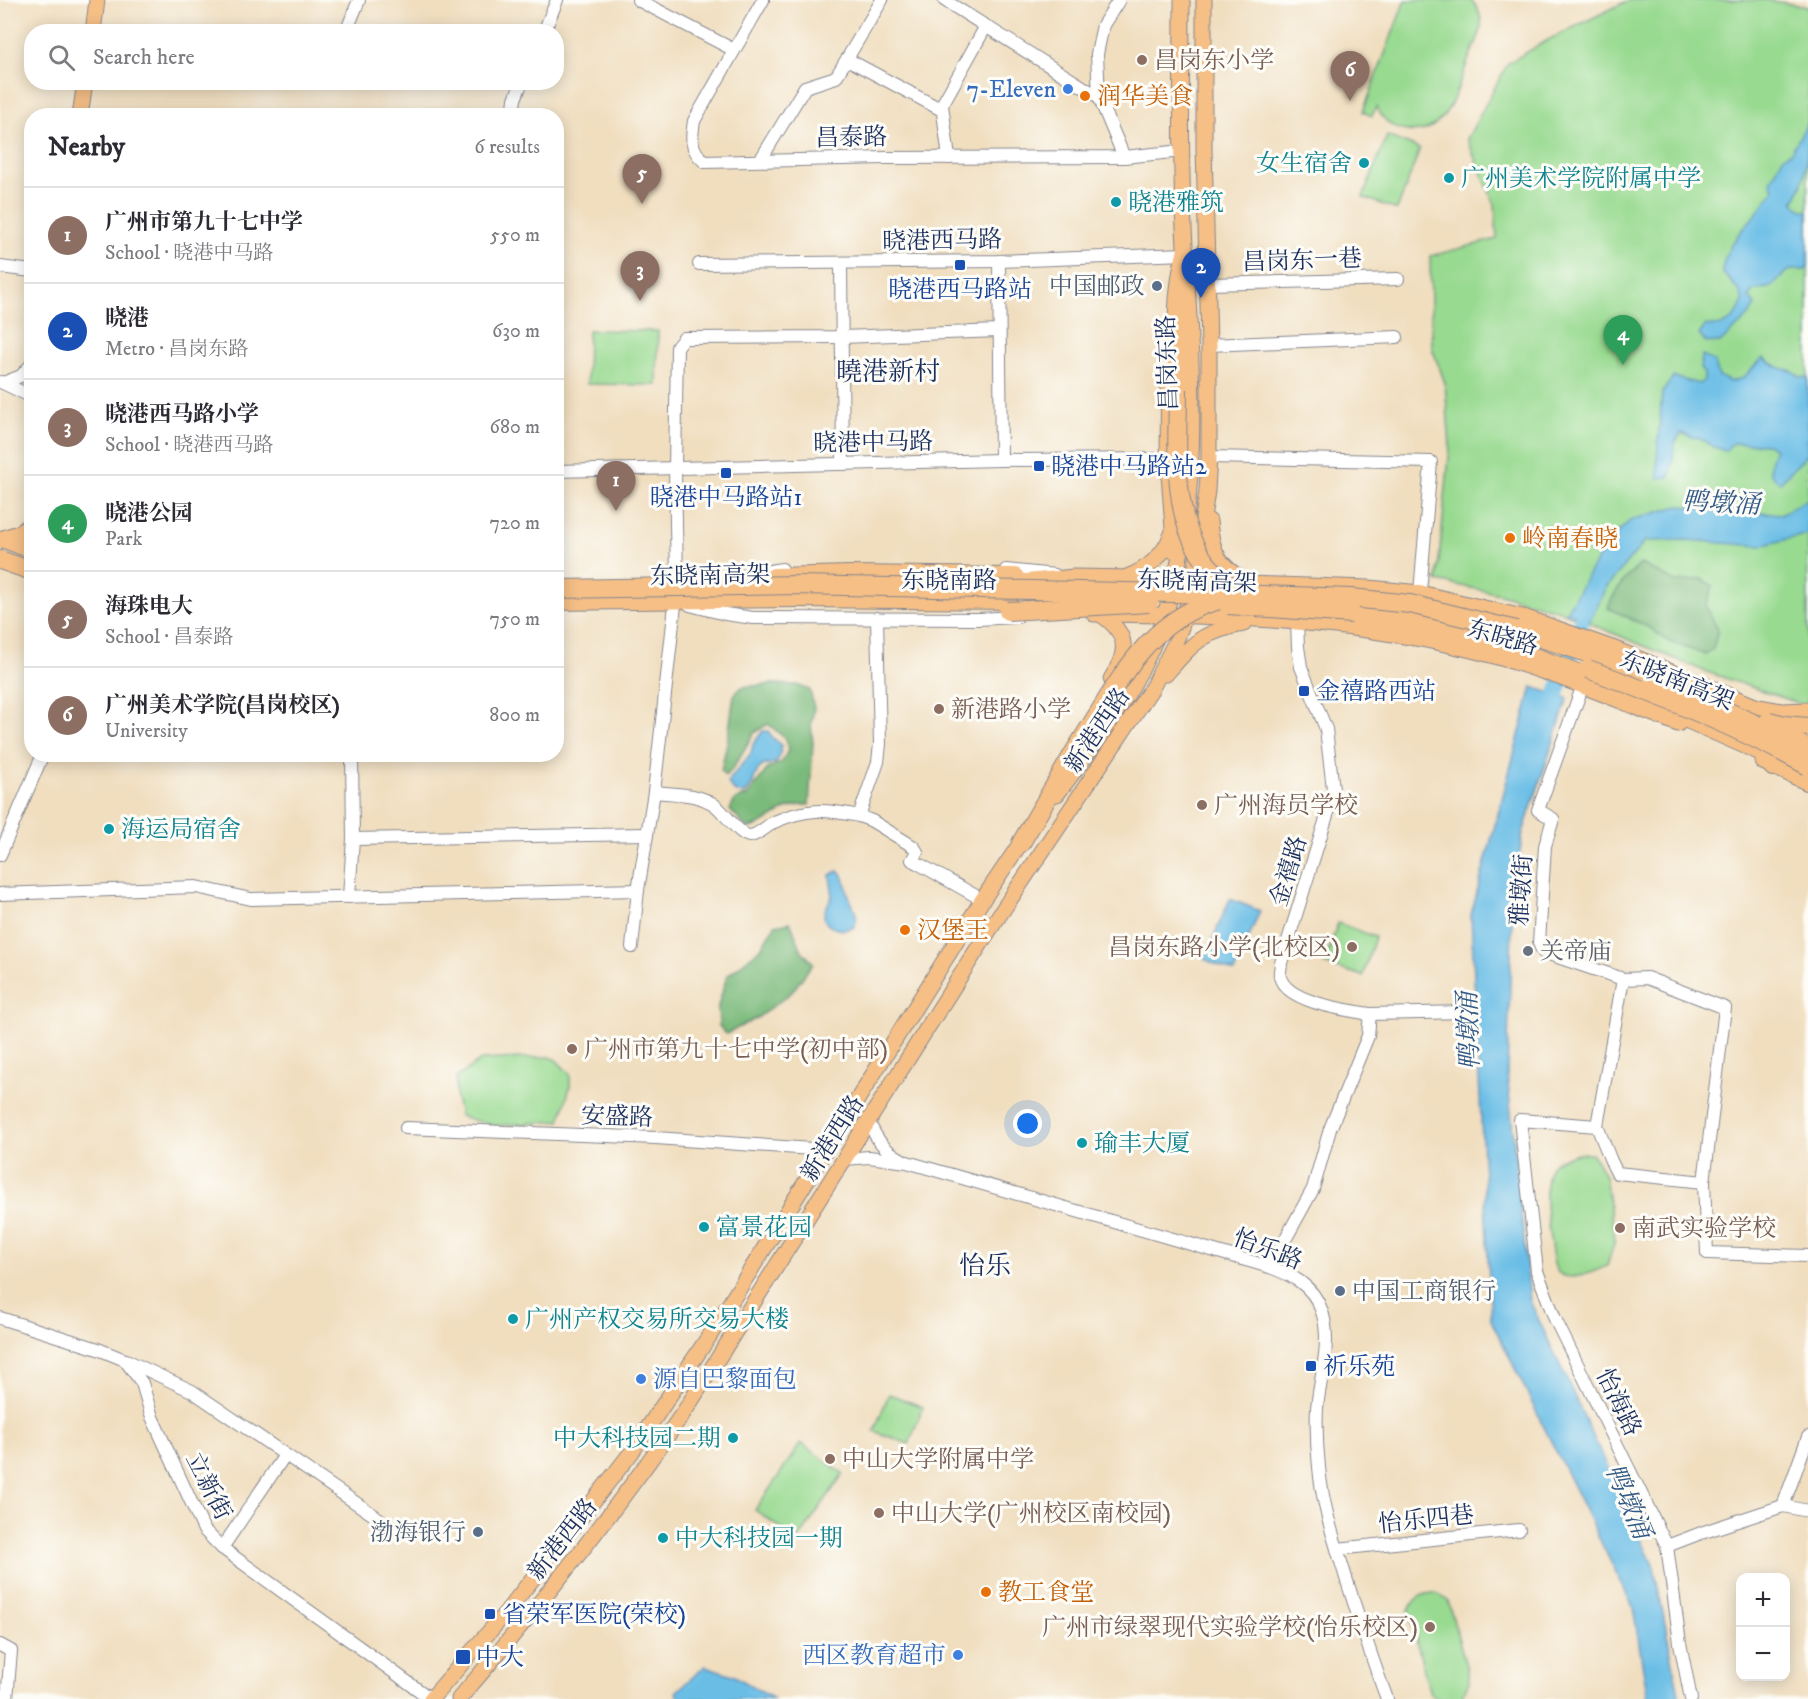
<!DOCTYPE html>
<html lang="en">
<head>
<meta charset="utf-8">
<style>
  :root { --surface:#fff; --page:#f2f2f3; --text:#2b2b33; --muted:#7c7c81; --line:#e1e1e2; --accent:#d1495b }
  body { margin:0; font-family:"IM FELL DW Pica","Noto Serif SC",serif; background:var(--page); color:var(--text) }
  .controls { position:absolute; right:18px; bottom:18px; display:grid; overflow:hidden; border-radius:12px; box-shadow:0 3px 15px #0003 }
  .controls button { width:54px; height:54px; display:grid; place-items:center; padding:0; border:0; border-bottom:2px solid var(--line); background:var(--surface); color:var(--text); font:30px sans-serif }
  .you { position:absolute; left:1028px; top:1124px; width:21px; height:21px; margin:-15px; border:4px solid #fff; border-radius:50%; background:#1a73e8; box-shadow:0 0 0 9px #1a73e833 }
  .badge { display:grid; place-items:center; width:39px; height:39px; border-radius:50%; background:var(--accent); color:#fff; font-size:20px; font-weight:700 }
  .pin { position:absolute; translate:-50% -50px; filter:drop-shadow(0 2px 3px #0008) }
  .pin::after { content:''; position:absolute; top:32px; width:21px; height:18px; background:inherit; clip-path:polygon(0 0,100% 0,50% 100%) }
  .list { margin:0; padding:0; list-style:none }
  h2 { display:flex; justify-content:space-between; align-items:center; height:78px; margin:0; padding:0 24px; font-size:26px }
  h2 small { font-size:20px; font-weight:400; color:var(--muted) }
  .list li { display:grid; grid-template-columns:39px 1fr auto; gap:18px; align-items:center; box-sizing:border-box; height:96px; padding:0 24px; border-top:2px solid var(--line) }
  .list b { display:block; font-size:22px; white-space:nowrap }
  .list p { margin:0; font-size:20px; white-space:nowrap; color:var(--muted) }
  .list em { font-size:20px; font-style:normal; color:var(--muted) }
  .icon { flex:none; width:33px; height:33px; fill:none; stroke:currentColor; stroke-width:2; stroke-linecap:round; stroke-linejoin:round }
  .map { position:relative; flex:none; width:1808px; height:1699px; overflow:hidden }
  .search { position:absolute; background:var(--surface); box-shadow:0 3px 15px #0003; left:24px; top:24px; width:540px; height:66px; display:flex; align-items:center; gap:15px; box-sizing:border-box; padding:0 21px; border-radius:24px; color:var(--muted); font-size:22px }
  .panel { position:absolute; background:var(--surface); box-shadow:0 3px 15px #0003; left:24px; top:108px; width:540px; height:654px; border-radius:24px }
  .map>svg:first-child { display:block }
</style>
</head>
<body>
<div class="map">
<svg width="1808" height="1699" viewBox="0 0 1808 1699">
  <rect width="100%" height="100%" fill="#fdfcf7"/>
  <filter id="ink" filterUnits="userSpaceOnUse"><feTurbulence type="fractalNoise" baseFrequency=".0167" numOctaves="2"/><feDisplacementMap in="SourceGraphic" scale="12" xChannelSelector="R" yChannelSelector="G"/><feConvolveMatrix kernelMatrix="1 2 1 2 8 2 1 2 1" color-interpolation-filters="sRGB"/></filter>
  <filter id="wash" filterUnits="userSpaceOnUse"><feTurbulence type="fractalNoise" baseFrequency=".008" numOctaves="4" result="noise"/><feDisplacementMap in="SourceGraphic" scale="24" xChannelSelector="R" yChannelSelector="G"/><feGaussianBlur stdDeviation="1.35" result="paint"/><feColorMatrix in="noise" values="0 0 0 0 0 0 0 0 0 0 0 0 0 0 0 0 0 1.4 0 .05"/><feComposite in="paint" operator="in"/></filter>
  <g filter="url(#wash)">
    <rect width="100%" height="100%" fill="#f0debf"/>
    <g fill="#98da90" stroke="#5a8477" stroke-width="1.5">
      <path d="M1405,0h66c4,4 10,14 10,21 2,12 -9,28 -13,40 -11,28 -21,76 -61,70 -15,-2 -24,-11 -31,-24l-4,9 -9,-4z"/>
      <path d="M1629,0h139l40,7v696l-7,1 -97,-33 -144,-60 -60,-17 -63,-13 13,-135 -5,-63 -13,-35 -2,-92 67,-17 -2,-34 -28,-66 41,-76 40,-23z"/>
      <path d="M1387,136l33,13 -23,61 -34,-13z"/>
      <path d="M588,330l70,1 -1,54 -70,-1z"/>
      <path d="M1338,923l37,14 -12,39 -39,-12z"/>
      <path d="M549,1057l6,2 15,15v13l-10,34 -66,5 -34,-10 -4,-18v-20l25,-18z"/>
      <path d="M1585,1153l6,1 7,8 7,14 10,64 -8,26c-12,5 -37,17 -48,7 -3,-2 -4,-6 -5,-9 -3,-21 -17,-87 0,-101 8,-7 21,-8 31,-10z"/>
      <path d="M889,1394l34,13 -14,37 -35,-13z"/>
      <path d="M801,1443l42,31 -45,66 -43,-30z"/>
      <path d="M1433,1593l6,1 9,7 19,68 1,15 -7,15h-19l-12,-5 -21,-82c3,-13 12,-18 24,-19z"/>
    </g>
    <g fill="#7aba7a" stroke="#4a746c" stroke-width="1.5">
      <path d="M1641,564l35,18 26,-3 11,7 -7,20 12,24 -5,19 -7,6 -39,-14 -17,-13 -42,-20c7,-19 18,-31 33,-44z"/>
      <path d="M772,684l25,1 13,5 4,18 -3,16 2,19 -4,62c-30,-2 -40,22 -62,23l-17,-18c4,-10 6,-12 17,-14l21,-28 14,-6 6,-12 -2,-11 -18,-15 -14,9 -22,37 -7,6 -4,-5 6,-28 7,-48 8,-8z"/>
      <path d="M790,922l12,29 11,12 -21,29 -35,26 -31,16 -7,-8 -1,-20 9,-30 34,-28 14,-23z"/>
    </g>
    <g fill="#6abee6" stroke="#4276a2" stroke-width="1.5">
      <path d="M1808,122c0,24 0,59 -15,80l9,8 6,1v55l-3,4c-26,-2 -17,5 -33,16 -5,3 -14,3 -19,4l-4,6 6,9 -6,11 -29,27 -14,-1 -7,-7 7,-10c21,4 30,-6 37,-24l-3,-9 -18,-20c3,-34 37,-55 52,-83l-3,-8 12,-24 8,-5z"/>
      <path d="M1702,356l12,5 5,15 11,6 13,-4 20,-20 17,10 13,3 7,6 8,1v76l-28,28c-15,-7 -11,-20 -5,-33l-8,-5 -34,-1 -8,8 -13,-5 -14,-9 -3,1 -14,-5 -6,9 -5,35 -12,1 -1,-19 5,-66 11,-16 26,7 5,-4v-7l-4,-5z"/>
      <path d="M1808,499v35l-48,12 -73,-6 -42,1 -40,48 -15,32 -24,-9 41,-69 24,-23 48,-14 102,8z"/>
      <path d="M1532,687l36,11 -45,134 -10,65 -6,176 23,228 124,266 26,132h-32l-15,-92 -142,-287 -20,-405z"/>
      <path d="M763,731h5l3,5 11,10 -3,12 -4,5c-26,2 -15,17 -30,31 -9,-1 -14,-4 -17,-12l23,-29 2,-9z"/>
      <path d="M838,871l4,2c3,7 4,12 6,20 3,12 13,22 6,34 -14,7 -37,-1 -28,-19 2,-5 5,-7 6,-13 1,-7 -2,-13 -2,-20z"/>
      <path d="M1230,899l30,12 -26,61 -30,-13z"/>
      <path d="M705,1666l28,9 41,24h-96l-2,-7z"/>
    </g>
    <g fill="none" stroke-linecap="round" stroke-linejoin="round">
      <path stroke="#6abee6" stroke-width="16" d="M1550,715l39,-118"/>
    </g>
  </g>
  <g filter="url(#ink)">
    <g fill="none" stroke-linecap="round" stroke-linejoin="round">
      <g stroke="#86868e" stroke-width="14">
        <g id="minor">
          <path d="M638,0l96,50"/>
          <path d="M763,0l-69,121c-3,18 -4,29 11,41l181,-4 238,-1 58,-6"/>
          <path d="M944,0l155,97"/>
          <path d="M1119,0l-16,25 -6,29 2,43 25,60"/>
          <path d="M346,32l13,-32"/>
          <path d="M544,32l13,-32"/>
          <path d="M847,59l95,51"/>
          <path d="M513,116l2,-17 7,-17"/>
          <path d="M949,158l-7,-53 44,-79"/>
          <path d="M761,159l44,-72 31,-10 46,-77"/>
          <path d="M999,261l2,199"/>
          <path d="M699,264l300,-3 187,-7"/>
          <path d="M841,264l2,200"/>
          <path d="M0,267l32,4"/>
          <path d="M1208,284l190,-5"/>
          <path d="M1209,345l188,-8"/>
          <path d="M1,382l31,15"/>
          <path d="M3,383l18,-7 11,-12"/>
          <path d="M1209,457l222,5 -11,131"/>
          <path d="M556,471l445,-11 173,-1"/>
          <path d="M1006,570l49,5"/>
          <path d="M727,578l55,-9"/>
          <path d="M677,579l-2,-111 2,-121 7,-9 158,-1 157,-6"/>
          <path d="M690,605l35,9 28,4 225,1 39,-2"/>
          <path d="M877,618l3,126 -2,18 -19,54 13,5 42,26 3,5 -5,8 71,40"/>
          <path d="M1583,685l-45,125 15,9 -8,27 -6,97 4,9 80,27 -26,147"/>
          <path d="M352,754l1,85 294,-5"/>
          <path d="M654,792c21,2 45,1 62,14 9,7 24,30 34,30 8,-1 17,-10 24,-14 33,-14 50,-13 85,-6"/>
          <path d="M0,855l43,-101"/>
          <path d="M0,894l196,-7 55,12 387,-9"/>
          <path d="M349,897l4,-58"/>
          <path d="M632,947l6,-57 16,-98 21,-187"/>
          <path d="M1623,979l24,-1 78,30 -21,174 3,71 101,3"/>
          <path d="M1370,1014l98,-2"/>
          <path d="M869,1122c7,17 15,28 32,37"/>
          <path d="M1597,1126l-77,-6 17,151 18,48 112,227 13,97 11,56"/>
          <path d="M1597,1126l14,35 6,12 87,9"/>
          <path d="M406,1128l250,10 170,12"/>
          <path d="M845,1159l24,-2 38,5 363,105c22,8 42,18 51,42 12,31 -1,67 -4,99 -1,20 0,40 2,59 3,38 16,75 27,111 13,41 26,81 41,121"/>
          <path d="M1270,1267l43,-78 17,-60 38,-93 2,-22c-22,-4 -83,-11 -90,-37 -1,-4 1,-10 1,-14l48,-154 4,-20 -7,-60 -25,-62 -3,-20 -1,-25"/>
          <path d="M0,1318l98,31 27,11 17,23 10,34 52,113 18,18 209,151"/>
          <path d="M126,1360l66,31 202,138"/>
          <path d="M1783,1506l25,-69"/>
          <path d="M1667,1546l34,-13 82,-27 25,5"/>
          <path d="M222,1548l63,-93"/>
          <path d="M1337,1549l182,-19"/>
          <path d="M0,1645l11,6 -4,48"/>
        </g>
      </g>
      <g stroke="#86868e" stroke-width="17">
        <g id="major">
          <path d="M93,32l4,-32"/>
          <path d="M80,116l5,-34"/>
          <path d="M1169,353l-1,106 5,70 -2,21"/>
          <path d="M1209,521c3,36 11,43 38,63"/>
          <path d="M0,539l21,-7 11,-9"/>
          <path d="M0,539l32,12"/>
          <path d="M1127,577c21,-8 36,-20 44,-41"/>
          <path d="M1010,583l64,-6 120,2 53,5 122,4 51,5 107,25 85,30 143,58 27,5 26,-1"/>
          <path d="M1094,614c133,1 267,6 397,41 64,18 125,44 187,69"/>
          <path d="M1100,614c29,19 29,38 11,65"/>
          <path d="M1166,674c27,-31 35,-42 78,-50"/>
          <path d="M1763,762l45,21"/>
          <path d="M1057,794c41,-54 85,-112 107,-177 43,-125 25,-279 19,-409 -3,-69 -1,-139 -1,-208"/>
          <path d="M431,1699l77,-89 123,-157 79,-118 271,-433 45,-67"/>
          <path d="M459,1699c80,-93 157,-188 227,-290l304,-480 162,-241 24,-47 9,-25 10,-44 12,-81 2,-34v-112l-5,-198v-147"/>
        </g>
      </g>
      <g stroke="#86868e" stroke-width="20">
        <g id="highway">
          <path d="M1178,389c0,-44 -4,-92 8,-135"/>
          <path d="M0,560l32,11"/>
          <path d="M774,577l77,-2 164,2"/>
          <path d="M556,601l241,-3 211,2"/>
          <path d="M1352,614l64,8"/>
          <path d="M1405,620c124,26 241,81 357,132l11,15"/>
          <path d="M1516,630l74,24 62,23"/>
          <path d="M1021,843l55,-94"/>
        </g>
      </g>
      <use href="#minor" stroke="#fff" stroke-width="12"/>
      <use href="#major" stroke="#f5bf86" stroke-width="15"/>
      <use href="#highway" stroke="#f5bf86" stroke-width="18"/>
      <g stroke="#86868e" stroke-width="20" stroke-linecap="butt">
        <g id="highway-bridge">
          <path d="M1178,389c0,72 -13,167 67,204"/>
          <path d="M556,589l243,-4 463,10 89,3 59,6 106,26"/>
          <path d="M1228,605l124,9"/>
          <path d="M1008,611l141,-8"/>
          <path d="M1588,669c75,28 150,58 220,97"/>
          <path d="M1652,677l156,71"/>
          <path d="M1769,721l16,4 23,2"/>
          <path d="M1076,749c40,-61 70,-133 148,-150"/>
        </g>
      </g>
      <use href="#highway-bridge" stroke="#f5bf86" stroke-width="18"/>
    </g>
  </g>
  <g fill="#8d6e63" stroke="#fdfcf7" stroke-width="2">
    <circle cx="1142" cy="60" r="6"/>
    <circle cx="939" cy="709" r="6"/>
    <circle cx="1202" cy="805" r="6"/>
    <circle cx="1352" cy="947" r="6"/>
    <circle cx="572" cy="1049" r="6"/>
    <circle cx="1620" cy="1228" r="6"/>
    <circle cx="830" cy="1459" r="6"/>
    <circle cx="879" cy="1513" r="6"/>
    <circle cx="1430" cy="1627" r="6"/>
  </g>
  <g fill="#3f7fe0" stroke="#fdfcf7" stroke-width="2">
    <circle cx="1068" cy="89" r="6"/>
    <circle cx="641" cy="1379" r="6"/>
    <circle cx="958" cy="1655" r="6"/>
  </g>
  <g fill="#e8710a" stroke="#fdfcf7" stroke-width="2">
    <circle cx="1085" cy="96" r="6"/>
    <circle cx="1510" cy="538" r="6"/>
    <circle cx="905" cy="930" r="6"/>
    <circle cx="986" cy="1592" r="6"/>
  </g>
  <g fill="#0f9aa8" stroke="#fdfcf7" stroke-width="2">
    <circle cx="1364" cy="163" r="6"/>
    <circle cx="1449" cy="178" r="6"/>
    <circle cx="1116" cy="202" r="6"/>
    <circle cx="109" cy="829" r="6"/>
    <circle cx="1082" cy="1143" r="6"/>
    <circle cx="704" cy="1227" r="6"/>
    <circle cx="513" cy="1319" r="6"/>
    <circle cx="733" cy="1438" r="6"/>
    <circle cx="663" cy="1538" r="6"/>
  </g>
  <g fill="#1a4fb4" stroke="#fdfcf7" stroke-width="2">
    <rect x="954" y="259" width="12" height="12" rx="3"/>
    <rect x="1033" y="460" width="12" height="12" rx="3"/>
    <rect x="720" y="467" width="12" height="12" rx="3"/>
    <rect x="1298" y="685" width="12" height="12" rx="3"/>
    <rect x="1305" y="1360" width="12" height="12" rx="3"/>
    <rect x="484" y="1608" width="12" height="12" rx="3"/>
    <rect x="455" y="1649" width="16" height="16" rx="3"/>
  </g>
  <g fill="#5c6f8a" stroke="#fdfcf7" stroke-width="2">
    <circle cx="1157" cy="286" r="6"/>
    <circle cx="1340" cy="1291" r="6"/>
    <circle cx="478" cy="1532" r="6"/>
  </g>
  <circle fill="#6b7280" stroke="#fdfcf7" stroke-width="2" cx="1528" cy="951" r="6"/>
  <g text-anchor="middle" stroke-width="6" stroke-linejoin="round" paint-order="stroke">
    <g font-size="24" fill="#785e54" stroke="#fdfcf7" text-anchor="start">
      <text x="1154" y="68">昌岗东小学</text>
      <text x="951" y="717">新港路小学</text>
      <text x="1214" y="813">广州海员学校</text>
      <text x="1340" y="955" text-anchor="end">昌岗东路小学(北校区)</text>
      <text x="584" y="1057">广州市第九十七中学(初中部)</text>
      <text x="1632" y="1236">南武实验学校</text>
      <text x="842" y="1467">中山大学附属中学</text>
      <text x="891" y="1521">中山大学(广州校区南校园)</text>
      <text x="1418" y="1635" text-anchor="end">广州市绿翠现代实验学校(怡乐校区)</text>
    </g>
    <g font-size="24" fill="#366cbe" stroke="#fdfcf7" text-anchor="end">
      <text x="1056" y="97">7-Eleven</text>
      <text x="653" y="1387" text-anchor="start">源自巴黎面包</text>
      <text x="946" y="1663">西区教育超市</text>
    </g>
    <g font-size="24" fill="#c56008" stroke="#fdfcf7" text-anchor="start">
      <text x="1097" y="104">润华美食</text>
      <text x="1522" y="546">岭南春晓</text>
      <text x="917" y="938">汉堡王</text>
      <text x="998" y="1600">教工食堂</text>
    </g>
    <g font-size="24" fill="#1b2f5e" stroke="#fdfcf7">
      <text transform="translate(851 137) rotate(-1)" y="8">昌泰路</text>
      <text transform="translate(942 240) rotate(-1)" y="8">晓港西马路</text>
      <text transform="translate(1302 260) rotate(-2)" y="8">昌岗东一巷</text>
      <text transform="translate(1167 363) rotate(-92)" y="8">昌岗东路</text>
      <text transform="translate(873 442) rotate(-1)" y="8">晓港中马路</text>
      <text transform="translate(710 575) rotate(-1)" y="8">东晓南高架</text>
      <text x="949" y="588">东晓南路</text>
      <text transform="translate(1197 581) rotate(2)" y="8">东晓南高架</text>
      <text transform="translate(1503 637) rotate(16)" y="8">东晓路</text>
      <text transform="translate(1677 680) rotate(22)" y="8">东晓南高架</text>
      <text transform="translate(1097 730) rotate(-56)" y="8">新港西路</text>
      <text transform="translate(1288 871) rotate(-73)" y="8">金禧路</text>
      <text transform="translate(1521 890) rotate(-86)" y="8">雅墩街</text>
      <text transform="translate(617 1116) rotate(2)" y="8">安盛路</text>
      <text transform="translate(832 1138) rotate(-58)" y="8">新港西路</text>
      <text transform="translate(1268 1249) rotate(21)" y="8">怡乐路</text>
      <text transform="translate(1619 1402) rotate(64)" y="8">怡海路</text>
      <text transform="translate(209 1486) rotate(63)" y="8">立新街</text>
      <text transform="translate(1426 1519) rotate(-6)" y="8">怡乐四巷</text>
      <text transform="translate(562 1539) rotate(-52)" y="8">新港西路</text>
    </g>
    <g font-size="24" fill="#0d838f" stroke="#fdfcf7" text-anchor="start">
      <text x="1352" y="171" text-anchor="end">女生宿舍</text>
      <text x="1461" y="186">广州美术学院附属中学</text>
      <text x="1128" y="210">晓港雅筑</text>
      <text x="121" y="837">海运局宿舍</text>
      <text x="1094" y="1151">瑜丰大厦</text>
      <text x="716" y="1235">富景花园</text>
      <text x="525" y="1327">广州产权交易所交易大楼</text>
      <text x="721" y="1446" text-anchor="end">中大科技园二期</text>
      <text x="675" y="1546">中大科技园一期</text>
    </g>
    <g font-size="24" fill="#4e5e75" stroke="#fdfcf7" text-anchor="end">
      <text x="1145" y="294">中国邮政</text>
      <text x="1352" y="1299" text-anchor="start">中国工商银行</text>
      <text x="466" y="1540">渤海银行</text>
    </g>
    <g font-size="24" fill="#164399" stroke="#fdfcf7" text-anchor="start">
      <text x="960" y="297" text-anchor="middle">晓港西马路站</text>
      <text x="1051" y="474">晓港中马路站2</text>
      <text x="726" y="505" text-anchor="middle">晓港中马路站1</text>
      <text x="1316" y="699">金禧路西站</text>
      <text x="1323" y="1374">祈乐苑</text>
      <text x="502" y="1622">省荣军医院(荣校)</text>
      <text x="476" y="1665">中大</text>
    </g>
    <g font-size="24" fill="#5b616d" stroke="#fdfcf7" text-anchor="start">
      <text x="1540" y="959">关帝庙</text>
    </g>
    <g font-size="26" fill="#1b2f5e" stroke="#fdfcf7">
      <text x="888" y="380">曉港新村</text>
      <text x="985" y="1274">怡乐</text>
    </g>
    <g font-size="26" font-style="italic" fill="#335a87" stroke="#fdfcf7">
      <text transform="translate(1721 502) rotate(3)" y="9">鸭墩涌</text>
      <text transform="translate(1468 1031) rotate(-92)" y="9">鸭墩涌</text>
      <text transform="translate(1629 1501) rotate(67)" y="9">鸭墩涌</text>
    </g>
  </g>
</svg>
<div class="controls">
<button>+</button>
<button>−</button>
</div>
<div class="you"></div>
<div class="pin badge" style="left:616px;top:511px;background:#8d6e63">1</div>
<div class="pin badge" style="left:1201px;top:298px;background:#1a4fb4">2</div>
<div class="pin badge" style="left:640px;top:301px;background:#8d6e63">3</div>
<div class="pin badge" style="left:1623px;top:365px;background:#2e9e5b">4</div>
<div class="pin badge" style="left:642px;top:204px;background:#8d6e63">5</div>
<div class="pin badge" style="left:1350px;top:101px;background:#8d6e63">6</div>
<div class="search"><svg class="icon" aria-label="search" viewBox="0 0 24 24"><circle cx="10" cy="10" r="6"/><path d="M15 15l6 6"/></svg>Search here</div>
<section class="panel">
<h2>Nearby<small>6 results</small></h2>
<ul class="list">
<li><span class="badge" style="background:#8d6e63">1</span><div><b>广州市第九十七中学</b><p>School · 晓港中马路</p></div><em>550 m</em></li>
<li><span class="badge" style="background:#1a4fb4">2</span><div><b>晓港</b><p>Metro · 昌岗东路</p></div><em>630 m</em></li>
<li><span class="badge" style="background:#8d6e63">3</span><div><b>晓港西马路小学</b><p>School · 晓港西马路</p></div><em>680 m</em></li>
<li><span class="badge" style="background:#2e9e5b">4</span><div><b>晓港公园</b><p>Park</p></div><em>720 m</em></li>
<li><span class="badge" style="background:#8d6e63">5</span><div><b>海珠电大</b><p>School · 昌泰路</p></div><em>750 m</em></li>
<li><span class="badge" style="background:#8d6e63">6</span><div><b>广州美术学院(昌岗校区)</b><p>University</p></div><em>800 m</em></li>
</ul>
</section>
</div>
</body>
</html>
